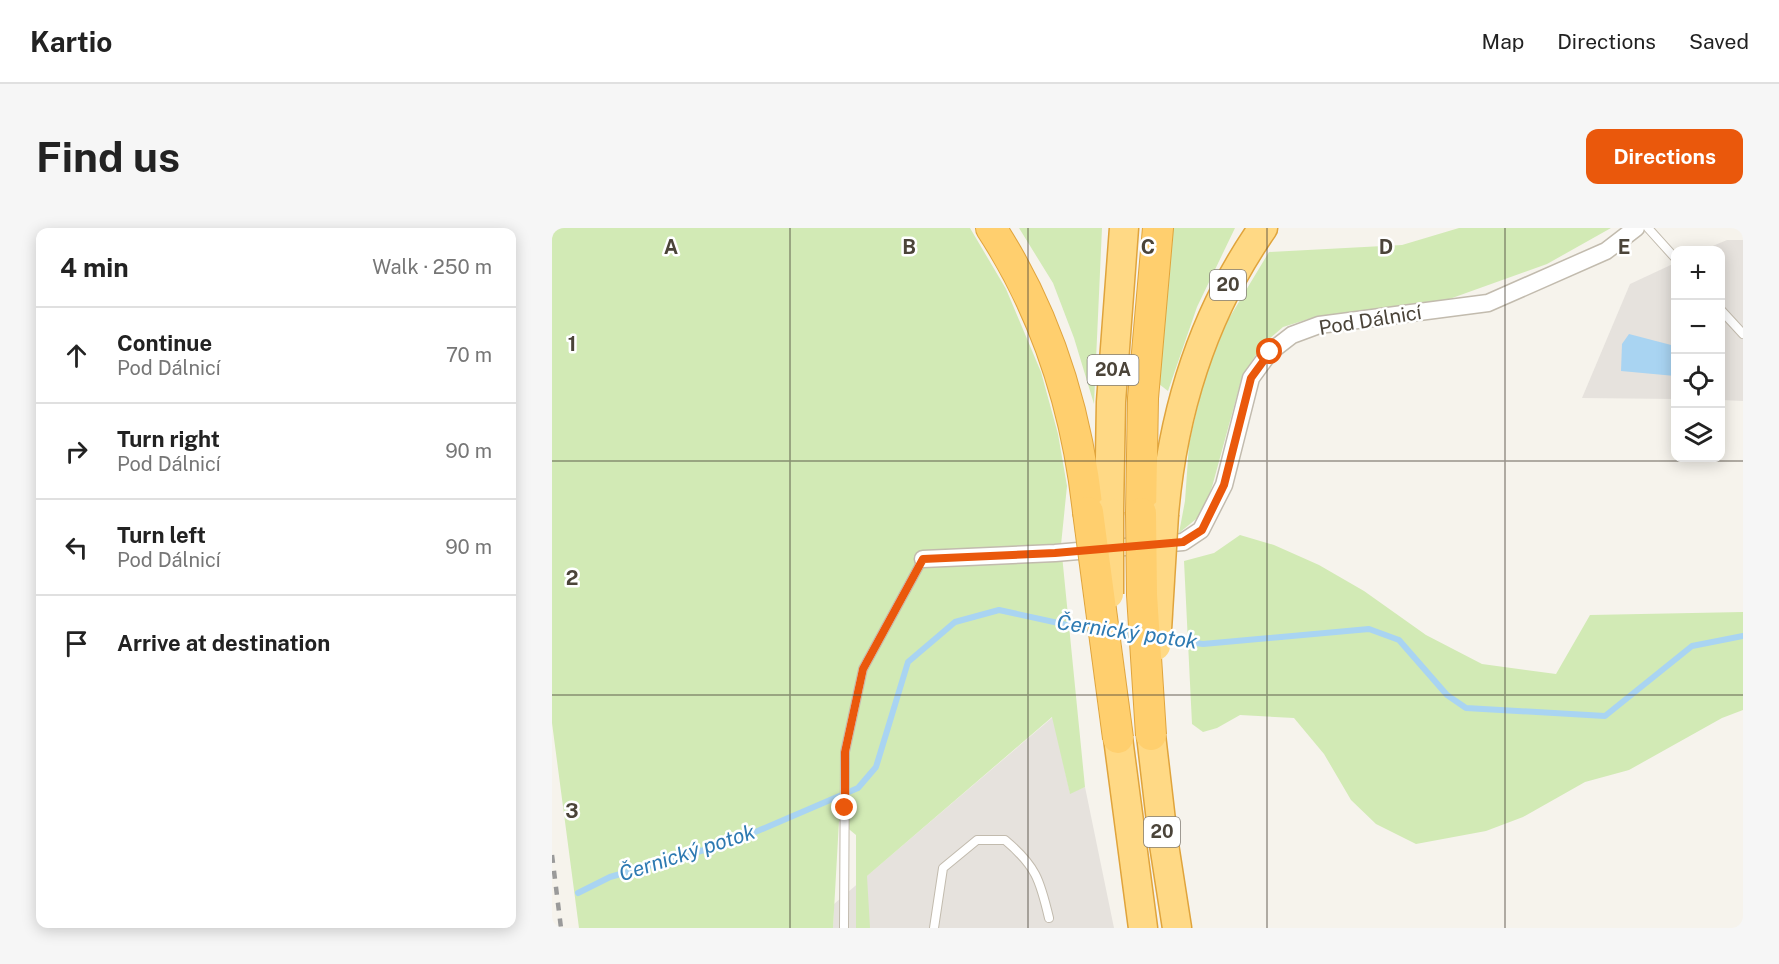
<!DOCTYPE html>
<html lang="en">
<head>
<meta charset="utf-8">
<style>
  :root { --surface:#fff; --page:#f6f6f6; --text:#222; --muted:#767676; --line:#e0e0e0; --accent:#ea580c }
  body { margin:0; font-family:"Public Sans",sans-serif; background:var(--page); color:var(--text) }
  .controls { position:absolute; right:18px; top:18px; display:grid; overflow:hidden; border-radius:12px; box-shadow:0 3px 15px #0003 }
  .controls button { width:54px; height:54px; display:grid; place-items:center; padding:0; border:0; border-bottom:2px solid var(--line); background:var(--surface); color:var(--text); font:30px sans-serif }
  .stop { position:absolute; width:18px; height:18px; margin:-14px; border:4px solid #ea580c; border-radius:50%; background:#fff }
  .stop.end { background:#ea580c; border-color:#fff; box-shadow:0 2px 6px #0008 }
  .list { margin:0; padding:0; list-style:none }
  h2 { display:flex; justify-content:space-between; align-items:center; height:78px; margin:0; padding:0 24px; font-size:26px }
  h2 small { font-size:20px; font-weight:400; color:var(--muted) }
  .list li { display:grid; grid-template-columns:39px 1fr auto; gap:18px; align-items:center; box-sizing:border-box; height:96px; padding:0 24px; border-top:2px solid var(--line) }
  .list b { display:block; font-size:22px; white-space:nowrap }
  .list p { margin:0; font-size:20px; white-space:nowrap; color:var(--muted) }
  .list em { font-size:20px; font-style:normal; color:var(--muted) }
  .icon { flex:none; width:33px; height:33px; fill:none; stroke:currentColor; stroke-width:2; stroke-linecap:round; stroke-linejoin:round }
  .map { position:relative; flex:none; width:1191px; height:700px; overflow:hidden; border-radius:12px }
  header { display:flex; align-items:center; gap:36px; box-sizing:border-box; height:84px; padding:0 30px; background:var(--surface); border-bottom:2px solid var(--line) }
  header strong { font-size:28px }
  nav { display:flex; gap:33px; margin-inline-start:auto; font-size:21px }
  .intro { display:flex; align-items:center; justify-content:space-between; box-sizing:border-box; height:144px; padding:0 36px }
  h1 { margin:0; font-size:42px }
  .button { padding:15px 27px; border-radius:12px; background:var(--accent); color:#fff; font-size:21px; font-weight:700 }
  main { display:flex; gap:36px; padding:0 36px }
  aside { flex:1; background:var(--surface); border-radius:12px; box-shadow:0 3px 15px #0003 }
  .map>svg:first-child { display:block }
</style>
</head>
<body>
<header>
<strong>Kartio</strong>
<nav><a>Map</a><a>Directions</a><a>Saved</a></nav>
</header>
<div class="intro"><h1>Find us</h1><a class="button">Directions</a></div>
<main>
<aside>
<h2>4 min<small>Walk · 250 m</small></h2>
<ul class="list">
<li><svg class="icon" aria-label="ahead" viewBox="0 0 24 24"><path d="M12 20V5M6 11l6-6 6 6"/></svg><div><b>Continue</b><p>Pod Dálnicí</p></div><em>70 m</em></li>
<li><svg class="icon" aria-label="right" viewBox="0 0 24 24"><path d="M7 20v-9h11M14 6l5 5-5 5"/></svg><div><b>Turn right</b><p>Pod Dálnicí</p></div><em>90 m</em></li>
<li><svg class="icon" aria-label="left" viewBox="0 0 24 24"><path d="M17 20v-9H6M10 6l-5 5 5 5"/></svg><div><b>Turn left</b><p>Pod Dálnicí</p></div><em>90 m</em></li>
<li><svg class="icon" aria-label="arrive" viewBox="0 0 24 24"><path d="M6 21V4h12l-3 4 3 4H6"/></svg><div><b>Arrive at destination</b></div></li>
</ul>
</aside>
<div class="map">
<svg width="1191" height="700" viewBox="0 0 1191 700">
  <rect width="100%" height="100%" fill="#f6f3ec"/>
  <g fill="#e6e2dd">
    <path d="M1175,12h16v161l-22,-1 -1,-150h-17z"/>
    <path d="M1123,35v136l-93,-1 48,-114z"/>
    <path d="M501,489l17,76 15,-6 29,141h-281l1,-24z"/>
  </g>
  <g fill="#d2eab5">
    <path d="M0,0h418l36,61 35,83 17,62 9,52 -6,59 24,242 -15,7 -18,-77 -185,159 3,52h-14v-93l-17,-14 -6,107h-254l-27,-205z"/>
    <path d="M467,0h83l-8,176 -20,-66 -21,-55z"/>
    <path d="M620,0h63l-38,79 -29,84 -9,-7z"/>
    <path d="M907,0h152l-64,36 -106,38 -126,15 -32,10 -21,18 -20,32 -30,110 -11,28 -22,18 6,-32 4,-57 16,-69 23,-55 41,-68 133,-7z"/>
    <path d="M688,307l34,10 45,20 45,26 62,44 56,29 74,10 34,-59 153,-3v98l-21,8 -93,52 -44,12 -62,35 -37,14 -70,13 -40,-20 -25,-24 -27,-46 -30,-36 -54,-3 -23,13 -14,4 -11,-8 -8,-163 30,-8z"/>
  </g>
  <path fill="#a9d4f2" d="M1077,106l46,12v30l-54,-5 1,-27z"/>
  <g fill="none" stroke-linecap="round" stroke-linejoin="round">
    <g stroke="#a9d4f2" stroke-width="6">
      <path d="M560,405l25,3"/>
      <path d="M613,411l38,5 166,-15 30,11 48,55 19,13 139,8 87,-70 51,-10"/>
      <path d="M26,665l32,-16 122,-35 126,-54 18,-21 32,-105 47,-40 44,-12 96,21"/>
    </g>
    <g stroke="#c2bbae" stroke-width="10">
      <g id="service">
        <path d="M1096,0l28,31"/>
        <path d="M1168,81l23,25"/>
        <path d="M292,700l1,-176 18,-83 60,-110"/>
        <path d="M382,700l9,-60 34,-28h28c31,26 35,40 44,78"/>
      </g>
    </g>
    <g stroke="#c2bbae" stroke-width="19">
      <path id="minor" d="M371,331l132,-6 128,-11 18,-12 23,-45 27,-107 19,-26 22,-17 27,-10 169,-22 118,-52 30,-23"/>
    </g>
    <g stroke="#e0a43c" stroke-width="31">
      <g id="trunk">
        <path d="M557,284l2,-110 13,-174"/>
        <path d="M612,286c9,-104 39,-200 99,-286"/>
        <path d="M599,507l12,103 14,90"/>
        <path d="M566,510l25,190"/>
      </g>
    </g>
    <g stroke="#e0a43c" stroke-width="32">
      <g id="motorway">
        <path d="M439,0c56,86 86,182 97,284"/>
        <path d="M589,285l2,-115 15,-170"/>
      </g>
    </g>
    <use href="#service" stroke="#fff" stroke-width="8"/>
    <use href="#minor" stroke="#fff" stroke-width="16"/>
    <use href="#trunk" stroke="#ffd985" stroke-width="28"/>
    <use href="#motorway" stroke="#ffcf6e" stroke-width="30"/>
    <path stroke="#9a9a9a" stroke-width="4.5" stroke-dasharray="8 8" stroke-linecap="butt" d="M0,627l9,73"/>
    <g stroke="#e0a43c" stroke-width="31" stroke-linecap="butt">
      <g id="trunk-bridge">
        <path d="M557,284v82"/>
        <path d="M604,418l8,-132"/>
      </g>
    </g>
    <g stroke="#e0a43c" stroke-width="32" stroke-linecap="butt">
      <g id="motorway-bridge">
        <path d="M536,284l30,226"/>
        <path d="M589,285l1,82 9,140"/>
      </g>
    </g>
    <use href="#trunk-bridge" stroke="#ffd985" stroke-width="28"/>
    <use href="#motorway-bridge" stroke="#ffcf6e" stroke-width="30"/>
  </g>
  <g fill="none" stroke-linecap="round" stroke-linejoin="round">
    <path stroke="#ea580c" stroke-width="8" d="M293,580v-56l18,-83 60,-110 132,-6 128,-11 19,-12 22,-45 27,-107 19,-26"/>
  </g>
  <path fill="none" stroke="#4b4439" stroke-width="1.5" stroke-opacity="0.55" d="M238,0v700M476,0v700M715,0v700M953,0v700M0,233h1191M0,467h1191"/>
  <g text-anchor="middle" stroke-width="5" stroke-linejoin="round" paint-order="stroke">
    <g fill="#fff" stroke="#817c74" stroke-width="1.5">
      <rect x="658" y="42" width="36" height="30" rx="4.5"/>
      <rect x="535.5" y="127" width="51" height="30" rx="4.5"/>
      <rect x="592" y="589" width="36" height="30" rx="4.5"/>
    </g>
    <g font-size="18" font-weight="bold" fill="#4b4439">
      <text x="676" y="63">20</text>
      <text x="561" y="148">20A</text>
      <text x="610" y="610">20</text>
    </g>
    <g font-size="20" fill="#4b4439" stroke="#fff">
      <text transform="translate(818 92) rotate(-9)" y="7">Pod Dálnicí</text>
    </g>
    <g font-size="21" font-style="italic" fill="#2e7ab2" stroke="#fff">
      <text transform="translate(575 404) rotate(8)" y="7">Černický potok</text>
      <text transform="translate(135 625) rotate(-18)" y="7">Černický potok</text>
    </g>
  </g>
  <g font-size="20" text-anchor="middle" font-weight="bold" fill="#4b4439" stroke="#fff" stroke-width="5" stroke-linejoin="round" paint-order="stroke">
    <text x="119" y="26">A</text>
    <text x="357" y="26">B</text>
    <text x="596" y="26">C</text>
    <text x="834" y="26">D</text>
    <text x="1072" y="26">E</text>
    <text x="20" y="123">1</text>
    <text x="20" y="357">2</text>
    <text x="20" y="590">3</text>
  </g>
</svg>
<div class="controls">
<button>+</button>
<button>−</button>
<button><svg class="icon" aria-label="locate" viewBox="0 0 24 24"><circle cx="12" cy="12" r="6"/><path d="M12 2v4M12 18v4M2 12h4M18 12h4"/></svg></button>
<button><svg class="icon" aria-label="layers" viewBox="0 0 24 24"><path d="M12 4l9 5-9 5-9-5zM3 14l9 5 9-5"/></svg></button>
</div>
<div class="stop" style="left:718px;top:124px"></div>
<div class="stop end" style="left:293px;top:580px"></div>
</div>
</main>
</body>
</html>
